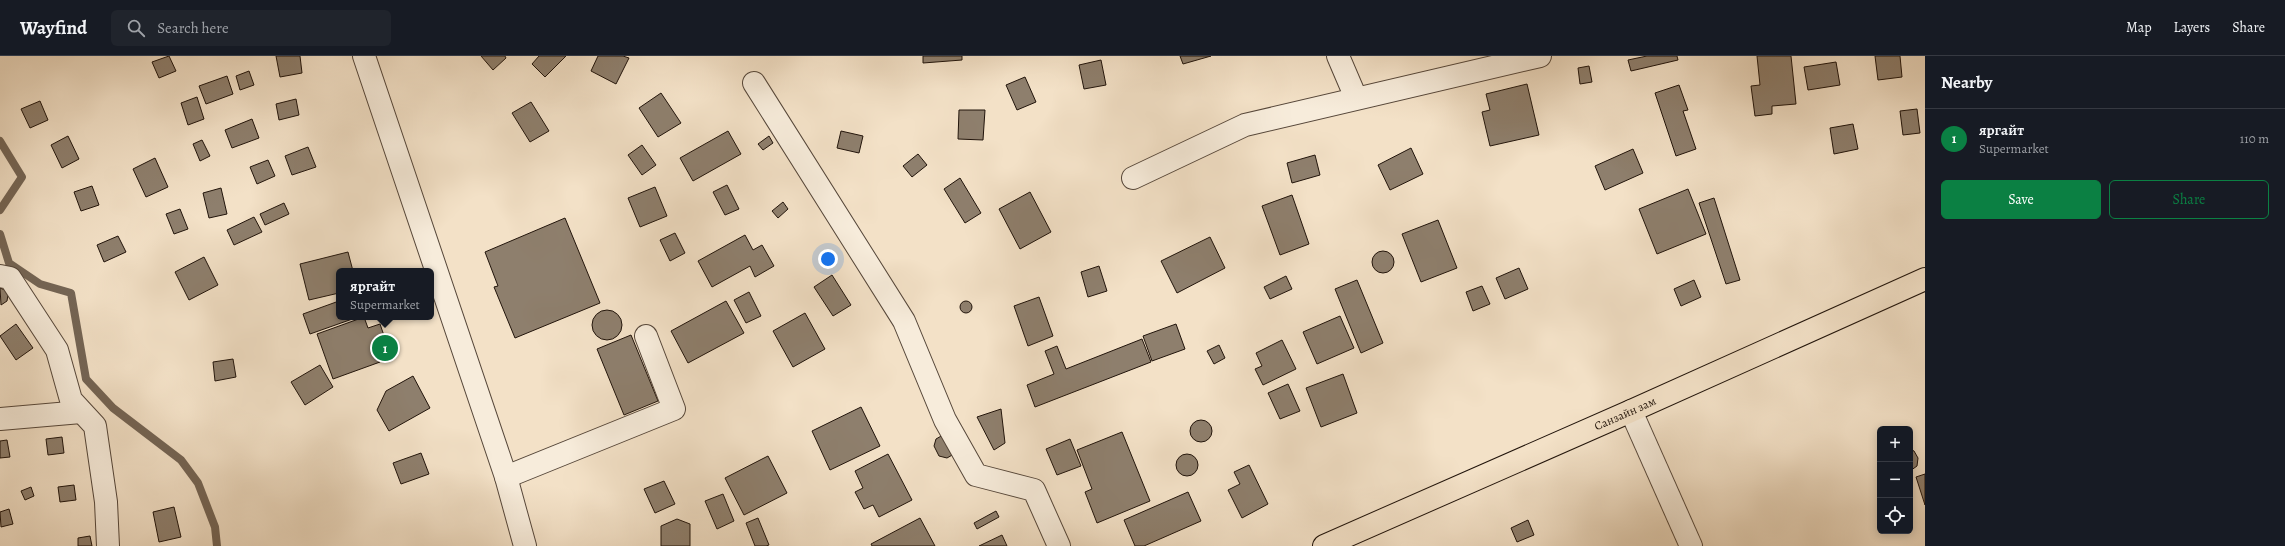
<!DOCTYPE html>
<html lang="en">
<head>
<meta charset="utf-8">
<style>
  :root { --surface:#171b24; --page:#20242c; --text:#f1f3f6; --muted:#9ea1a6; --line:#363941; --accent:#0b8043 }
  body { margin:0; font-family:Alegreya,serif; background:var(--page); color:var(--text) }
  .controls { position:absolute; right:12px; bottom:12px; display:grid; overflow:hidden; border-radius:6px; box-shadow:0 2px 10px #0003 }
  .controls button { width:36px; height:36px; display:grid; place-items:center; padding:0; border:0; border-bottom:1px solid var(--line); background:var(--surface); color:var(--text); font:20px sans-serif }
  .you { position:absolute; left:828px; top:203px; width:14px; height:14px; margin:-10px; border:3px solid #fff; border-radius:50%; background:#1a73e8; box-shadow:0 0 0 6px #1a73e833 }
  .badge { display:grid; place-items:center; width:26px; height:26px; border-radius:50%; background:var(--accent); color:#fff; font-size:13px; font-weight:700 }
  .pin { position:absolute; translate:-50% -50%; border:2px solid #fff; box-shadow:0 1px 4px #0006 }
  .popup { position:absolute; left:336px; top:212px; width:98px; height:52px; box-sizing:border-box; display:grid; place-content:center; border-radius:6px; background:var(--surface); filter:drop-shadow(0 1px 3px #0005); font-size:13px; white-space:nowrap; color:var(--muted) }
  .popup b { font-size:15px; color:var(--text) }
  .popup::after { content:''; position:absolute; left:50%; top:100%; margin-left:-8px; border:8px solid transparent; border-top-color:var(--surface) }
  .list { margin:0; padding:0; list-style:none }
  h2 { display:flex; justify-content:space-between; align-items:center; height:52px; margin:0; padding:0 16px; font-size:17px }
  h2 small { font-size:13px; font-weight:400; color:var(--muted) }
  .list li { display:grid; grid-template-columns:26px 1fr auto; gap:12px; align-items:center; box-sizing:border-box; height:60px; padding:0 16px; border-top:1px solid var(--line) }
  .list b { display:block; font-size:15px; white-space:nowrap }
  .list p { margin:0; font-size:13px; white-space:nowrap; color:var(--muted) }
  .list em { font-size:13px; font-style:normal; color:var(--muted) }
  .actions { display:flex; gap:8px; padding:12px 16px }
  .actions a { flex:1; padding:9px 0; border:1px solid var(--accent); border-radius:6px; text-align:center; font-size:14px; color:var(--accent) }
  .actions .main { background:var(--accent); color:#fff }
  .icon { flex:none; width:22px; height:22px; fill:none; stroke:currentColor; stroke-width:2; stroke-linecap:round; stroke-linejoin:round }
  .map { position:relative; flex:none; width:1925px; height:490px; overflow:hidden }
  header { display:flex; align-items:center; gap:24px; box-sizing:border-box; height:56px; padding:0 20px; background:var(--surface); border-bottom:1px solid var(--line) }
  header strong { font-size:19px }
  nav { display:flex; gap:22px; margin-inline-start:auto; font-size:14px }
  .search { width:280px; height:36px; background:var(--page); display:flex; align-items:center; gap:10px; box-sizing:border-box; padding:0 14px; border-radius:6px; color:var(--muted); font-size:15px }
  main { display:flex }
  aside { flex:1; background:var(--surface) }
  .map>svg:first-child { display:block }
</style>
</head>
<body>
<header>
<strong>Wayfind</strong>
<div class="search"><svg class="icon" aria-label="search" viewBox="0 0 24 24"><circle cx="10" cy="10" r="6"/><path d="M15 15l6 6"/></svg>Search here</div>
<nav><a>Map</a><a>Layers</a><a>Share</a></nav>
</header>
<main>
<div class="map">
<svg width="1925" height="490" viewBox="0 0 1925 490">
  <rect width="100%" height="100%" fill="#f3e1c7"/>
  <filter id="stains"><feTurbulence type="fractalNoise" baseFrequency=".005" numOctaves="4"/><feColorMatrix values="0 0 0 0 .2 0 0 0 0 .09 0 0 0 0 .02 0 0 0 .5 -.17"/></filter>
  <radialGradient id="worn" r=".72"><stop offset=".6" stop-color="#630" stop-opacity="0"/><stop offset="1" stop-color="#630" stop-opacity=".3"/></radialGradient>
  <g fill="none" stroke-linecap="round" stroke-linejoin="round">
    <g stroke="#746555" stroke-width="8">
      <path d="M0,85l22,36 -22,33"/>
      <path d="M0,178l9,29 31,21 31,9 15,86 27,29 68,52 17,23 17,44 2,19"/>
    </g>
  </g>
  <g fill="#8e7f6d" stroke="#21140b">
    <path d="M169,0l7,15 -17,7 -7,-16z"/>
    <path d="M276,0h24l2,17 -22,4z"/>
    <path d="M481,0h24l1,2 -13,12z"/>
    <path d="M539,0h27l-21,21 -13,-13z"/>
    <path d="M598,0h25l6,2 -13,26 -25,-13z"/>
    <path d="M923,0h39v4l-39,3z"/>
    <path d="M1180,0h31l-28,8z"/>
    <path d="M1647,0h30l1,4 -47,11 -3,-11z"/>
    <path d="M1757,0h34l5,48 -24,2v8l-17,2 -4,-30 9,-1z"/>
    <path d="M1875,0h25l2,21 -24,3z"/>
    <path d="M1101,4l5,25 -22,4 -5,-24z"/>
    <path d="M1836,6l4,23 -32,5 -4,-23z"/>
    <path d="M1589,10l3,16 -12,2 -2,-16z"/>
    <path d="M249,15l5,14 -14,5 -4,-14z"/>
    <path d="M227,20l6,18 -27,10 -7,-18z"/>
    <path d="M1025,21l11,25 -19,8 -11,-25z"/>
    <path d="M1527,28l12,51 -49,11 -8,-34 8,-2 -4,-16z"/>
    <path d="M1679,29l9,25 -5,1 13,38 -20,7 -21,-63z"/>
    <path d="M661,37l20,30 -23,14 -19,-29z"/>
    <path d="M197,41l7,22 -16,6 -7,-22z"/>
    <path d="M296,43l3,16 -20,5 -3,-16z"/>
    <path d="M40,45l8,19 -18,8 -9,-19z"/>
    <path d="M531,46l18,29 -19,11 -18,-29z"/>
    <path d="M1917,53l3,24 -17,2 -3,-24z"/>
    <path d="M959,54h26l-2,30 -25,-1z"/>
    <path d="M252,63l7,19 -27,10 -7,-18z"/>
    <path d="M1853,68l5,25 -24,5 -4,-26z"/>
    <path d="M728,75l13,23 -48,27 -13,-23z"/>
    <path d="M841,75l22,5 -4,17 -22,-5z"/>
    <path d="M68,80l11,23 -17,9 -11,-23z"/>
    <path d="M769,80l4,7 -10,7 -5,-6z"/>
    <path d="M202,84l8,16 -10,5 -7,-17z"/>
    <path d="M642,89l14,20 -14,10 -14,-20z"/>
    <path d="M308,91l8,20 -24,8 -7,-19z"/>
    <path d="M1411,92l12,26 -33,16 -12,-25z"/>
    <path d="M1633,93l10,24 -38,17 -10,-24z"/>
    <path d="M918,98l9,11 -15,12 -9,-11z"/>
    <path d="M1315,99l5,20 -28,8 -5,-20z"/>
    <path d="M155,102l13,29 -22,10 -13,-28z"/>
    <path d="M268,104l7,16 -18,8 -7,-17z"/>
    <path d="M960,122l21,35 -16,10 -21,-34z"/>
    <path d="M727,129l12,24 -14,6 -12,-23z"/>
    <path d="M92,130l7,19 -18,6 -7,-19z"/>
    <path d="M655,131l12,29 -27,11 -12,-29z"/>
    <path d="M221,132l6,26 -18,4 -6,-25z"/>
    <path d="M1688,133l18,45 -49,20 -18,-45z"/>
    <path d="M1030,136l21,40 -31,17 -21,-40z"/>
    <path d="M1292,139l17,49 -29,11 -18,-49z"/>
    <path d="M1714,142l26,82 -14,4 -27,-81z"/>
    <path d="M783,146l5,7 -10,9 -6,-7z"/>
    <path d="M284,147l5,11 -24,11 -5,-11z"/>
    <path d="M180,153l8,20 -14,5 -8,-20z"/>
    <path d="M254,161l8,15 -28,13 -7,-15z"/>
    <path d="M565,162l35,85 -85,35 -21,-51 4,-1 -13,-34z"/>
    <path d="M1438,164l19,48 -36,14 -19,-48z"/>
    <path d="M675,177l10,20 -15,8 -10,-21z"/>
    <path d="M745,179l8,15 9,-5 12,21 -19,11 -5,-11 -38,21 -14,-26z"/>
    <path d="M118,180l8,16 -22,10 -7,-17z"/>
    <path d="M1210,181l15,31 -48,25 -16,-32z"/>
    <circle cx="1383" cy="206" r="11"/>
    <path d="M348,196l5,19h-14v22l-30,7 -9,-36z"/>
    <path d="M204,201l14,28 -29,15 -14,-28z"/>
    <path d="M1099,210l8,25 -19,6 -7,-25z"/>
    <path d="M1519,212l9,21 -23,10 -9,-21z"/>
    <path d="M832,219l19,30 -18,11 -19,-29z"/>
    <path d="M1286,220l6,13 -22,10 -6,-12z"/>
    <path d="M1357,224l26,63 -22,10 -26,-64z"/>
    <path d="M1694,224l7,17 -20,9 -7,-17z"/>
    <path d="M1482,230l8,18 -17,7 -7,-19z"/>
    <path d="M0,232l5,2 3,5 -1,6 -6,4z"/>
    <path d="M749,236l12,24 -15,7 -12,-23z"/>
    <path d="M1039,241l14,39 -25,10 -14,-40z"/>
    <circle cx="966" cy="251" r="6"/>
    <path d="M339,245v16h19l-48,17 -7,-20z"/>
    <path d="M726,245l18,32 -56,30 -17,-32z"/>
    <circle cx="607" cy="269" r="15"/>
    <path d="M805,257l20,36 -32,18 -20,-36z"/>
    <path d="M1340,260l14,32 -37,16 -14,-32z"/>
    <path d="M364,261l4,11 12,-4 9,26 -12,4 3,8 -47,17 -16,-45z"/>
    <path d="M16,268l17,24 -17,12 -16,-24z"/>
    <path d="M1176,268l9,25 -33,12 -9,-25z"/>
    <path d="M631,279l27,66 -34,14 -27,-66z"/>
    <path d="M1142,283l9,23 -116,45 -8,-22 27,-11 -9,-23 12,-5 9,23z"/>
    <path d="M1282,284l14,29 -33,16 -8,-16 7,-3 -6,-13z"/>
    <path d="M1219,289l6,13 -11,6 -7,-13z"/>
    <path d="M233,303l3,18 -21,4 -2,-19z"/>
    <path d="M320,309l13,22 -28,18 -14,-23z"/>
    <path d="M1343,318l14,39 -36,14 -15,-39z"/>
    <path d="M413,320l17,32 -41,23 -12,-21 9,-19z"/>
    <path d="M1288,328l12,27 -20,8 -12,-26z"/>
    <path d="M861,351l19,39 -50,24 -18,-39z"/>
    <path d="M1001,353l4,34 -11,7 -17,-33z"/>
    <circle cx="1201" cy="375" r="11"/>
    <path d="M1122,376l28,69 -53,22 -12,-31 7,-3 -15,-39z"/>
    <path d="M943,379l11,19 -7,4 -8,-2 -5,-10 2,-7z"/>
    <path d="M62,381l2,16 -16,2 -2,-16z"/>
    <path d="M1070,383l11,27 -24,9 -11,-26z"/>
    <path d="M7,384l3,17 -10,1v-17z"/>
    <path d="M1910,393l4,2 4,7 -1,8 -7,5z"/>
    <path d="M421,397l8,21 -28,10 -8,-21z"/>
    <circle cx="1187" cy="409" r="11"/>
    <path d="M888,398l24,46 -33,17 -6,-12 -9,4 -9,-17 8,-4 -8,-17z"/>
    <path d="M768,400l19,37 -43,22 -19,-37z"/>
    <path d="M1249,409l19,39 -26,14 -14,-28 12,-6 -6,-12z"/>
    <path d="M1925,418v31l-9,-28z"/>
    <path d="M664,425l11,23 -20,9 -11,-24z"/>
    <path d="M74,429l2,15 -16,2 -2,-15z"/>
    <path d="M31,431l3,9 -9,4 -4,-9z"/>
    <path d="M1188,436l13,29 -57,25h-9l-11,-26z"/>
    <path d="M723,438l11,27 -17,8 -12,-28z"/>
    <path d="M174,451l7,30 -22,5 -6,-30z"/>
    <path d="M9,453l4,15 -12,3 -1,-15z"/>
    <path d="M996,455l3,6 -22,12 -3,-6z"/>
    <path d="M758,462l11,27 -3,1h-11l-9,-23z"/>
    <path d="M920,462l15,28h-63l-1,-2z"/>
    <path d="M677,463l13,5v22h-29v-20z"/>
    <path d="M1528,464l6,15 -17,7 -6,-14z"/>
    <path d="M1002,479l5,11h-28z"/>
    <path d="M90,480l2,10h-14v-8z"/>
  </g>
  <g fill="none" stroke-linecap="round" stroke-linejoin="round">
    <g stroke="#56473a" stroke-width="24">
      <g id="minor">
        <path d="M364,0l142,421 19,69"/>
        <path d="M1338,0l18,42"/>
        <path d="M754,27l150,238 41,99 31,55 58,15 25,56"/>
        <path d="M1133,122l112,-53 295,-69"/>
        <path d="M0,220l10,2 47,72 14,50 24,26 11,76 2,44"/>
        <path d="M1631,355l60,135"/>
        <path d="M0,363l81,-7"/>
        <path d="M506,421l168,-68 -28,-73"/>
      </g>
    </g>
    <g stroke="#21140b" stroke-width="24">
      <g id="major">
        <path id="s1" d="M1324,490l307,-135 294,-132"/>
      </g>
    </g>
    <use href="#minor" stroke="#f7ecdb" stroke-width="22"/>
    <use href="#major" stroke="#f3e1c7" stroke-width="22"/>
  </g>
  <g text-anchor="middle" stroke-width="3.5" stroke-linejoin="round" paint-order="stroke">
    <g font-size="12" fill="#21140b" stroke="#f7ecdb">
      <text dy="4" stroke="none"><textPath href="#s1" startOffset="329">Санзайн зам</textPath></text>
    </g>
  </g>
  <rect width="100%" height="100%" filter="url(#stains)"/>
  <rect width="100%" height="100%" fill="url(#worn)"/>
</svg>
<div class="controls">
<button>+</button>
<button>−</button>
<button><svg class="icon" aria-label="locate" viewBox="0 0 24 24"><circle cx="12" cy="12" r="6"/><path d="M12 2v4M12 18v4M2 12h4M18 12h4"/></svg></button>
</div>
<div class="you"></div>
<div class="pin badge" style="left:385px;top:292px">1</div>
<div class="popup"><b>яргайт</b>Supermarket</div>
</div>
<aside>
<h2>Nearby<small></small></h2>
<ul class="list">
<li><span class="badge">1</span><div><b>яргайт</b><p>Supermarket</p></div><em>110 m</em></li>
</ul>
<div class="actions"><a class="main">Save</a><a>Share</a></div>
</aside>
</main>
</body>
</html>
